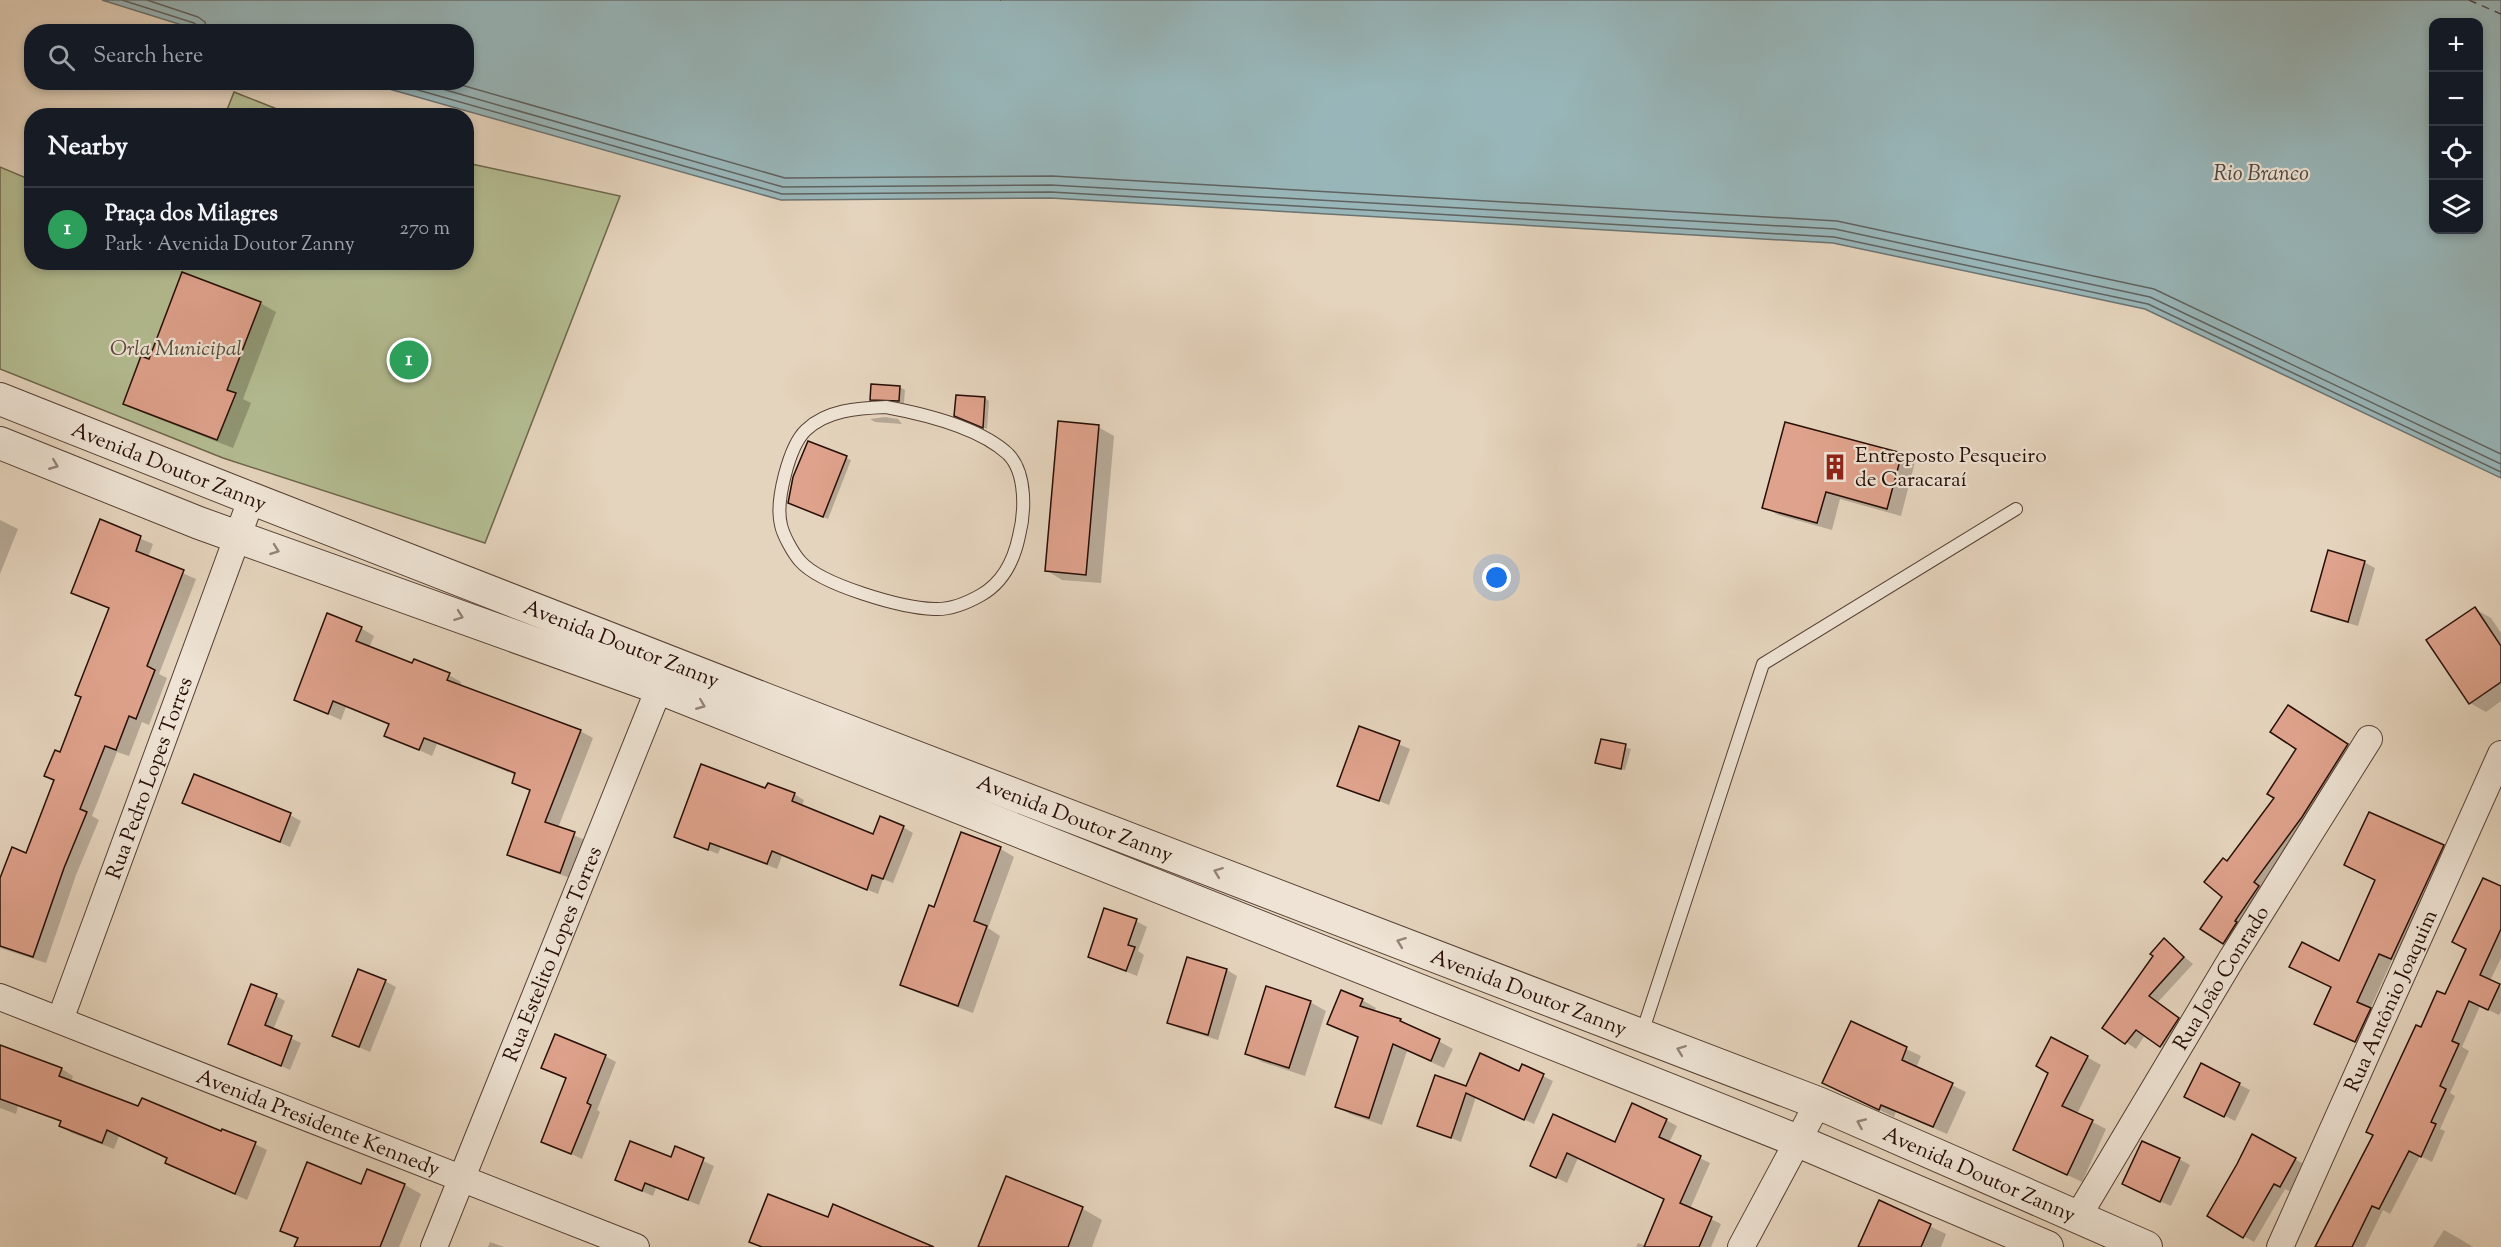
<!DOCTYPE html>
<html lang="en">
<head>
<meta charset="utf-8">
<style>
  :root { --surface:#171b24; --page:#242831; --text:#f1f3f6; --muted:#9ea1a6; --line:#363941; --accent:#c59692 }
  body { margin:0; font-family:"Sorts Mill Goudy",serif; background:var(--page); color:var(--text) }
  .controls { position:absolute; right:18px; top:18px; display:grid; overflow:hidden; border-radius:12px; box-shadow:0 3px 9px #0003 }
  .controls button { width:54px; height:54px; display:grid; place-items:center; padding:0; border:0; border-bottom:2px solid var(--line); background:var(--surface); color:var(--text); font:30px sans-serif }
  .you { position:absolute; left:1497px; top:578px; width:21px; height:21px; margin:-15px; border:4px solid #fff; border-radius:50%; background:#1a73e8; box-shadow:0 0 0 9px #1a73e833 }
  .badge { display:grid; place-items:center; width:39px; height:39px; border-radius:50%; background:var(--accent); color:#fff; font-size:20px; font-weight:700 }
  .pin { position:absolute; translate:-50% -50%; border:3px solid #fff; box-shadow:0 2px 6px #0006 }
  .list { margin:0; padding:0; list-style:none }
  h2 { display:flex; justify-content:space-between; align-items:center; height:78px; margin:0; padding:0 24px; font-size:26px }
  h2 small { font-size:20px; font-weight:400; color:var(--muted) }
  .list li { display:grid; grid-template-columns:39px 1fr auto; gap:18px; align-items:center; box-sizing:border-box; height:84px; padding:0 24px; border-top:2px solid var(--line) }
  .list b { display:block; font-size:22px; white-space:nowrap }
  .list p { margin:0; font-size:20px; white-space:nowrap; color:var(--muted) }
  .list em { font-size:20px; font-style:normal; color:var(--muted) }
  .icon { flex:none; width:33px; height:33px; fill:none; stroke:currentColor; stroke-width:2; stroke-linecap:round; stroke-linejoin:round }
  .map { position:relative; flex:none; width:2501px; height:1247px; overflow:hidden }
  .search { position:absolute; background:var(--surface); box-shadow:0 3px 9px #0003; left:24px; top:24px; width:450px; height:66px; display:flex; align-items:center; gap:15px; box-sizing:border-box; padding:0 21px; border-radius:24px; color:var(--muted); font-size:22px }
  .panel { position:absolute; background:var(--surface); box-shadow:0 3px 9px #0003; left:24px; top:108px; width:450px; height:162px; border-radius:24px }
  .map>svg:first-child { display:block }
</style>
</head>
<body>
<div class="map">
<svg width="2501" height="1247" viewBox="0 0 2501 1247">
  <rect width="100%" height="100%" fill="#e5d4bd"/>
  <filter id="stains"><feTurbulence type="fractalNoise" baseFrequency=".00333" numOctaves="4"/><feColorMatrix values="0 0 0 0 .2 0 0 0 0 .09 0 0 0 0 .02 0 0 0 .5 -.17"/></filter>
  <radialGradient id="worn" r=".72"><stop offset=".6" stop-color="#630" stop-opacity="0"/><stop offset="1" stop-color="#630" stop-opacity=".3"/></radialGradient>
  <g fill="#b4bd92" stroke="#6e664c" stroke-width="1.5">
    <path d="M234,92l58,23h-67z"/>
    <path d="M467,163l153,33 -135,347 -262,-85 -223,-89v-202l31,13 1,82h434z"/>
  </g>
  <path fill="#98b6b9" stroke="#6b7371" stroke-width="1.5" fill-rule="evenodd" d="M102,0h2399v478l-356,-169 -312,-66 -783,-45 -269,2 -413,-117 98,-1v-50l-265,-1zM2434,22h44v208h-44z"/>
  <g fill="#0003">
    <path d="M260,303l16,9 -33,87 8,4 -18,45 -92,-36 -16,-9 25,-42z"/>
    <path d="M873,385l27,2 5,3 -1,13 -28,-2 -4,-2z"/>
    <path d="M985,398l4,3 -2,28 -27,-11z"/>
    <path d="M885,417l13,2 4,5 -27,-2 -5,-3z"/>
    <path d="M1098,427l16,9 -13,147 -39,-3 -16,-10z"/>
    <path d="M1901,454l14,8 -14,54 -61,-17 -8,31 -54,-15 -14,-8z"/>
    <path d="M846,458l5,2 -23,59 -33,-13z"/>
    <path d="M0,520l18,9 -18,45z"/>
    <path d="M100,521l53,23 -5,14 48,21 -37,95 8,4 -18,47 -7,-3 -13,34 -12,-4 -25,64 7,4 -23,55 -30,88 -46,-15v-66l27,-27 29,-74 -10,-5 14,-22 23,-57 27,-88 -37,-17z"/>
    <path d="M2364,562l11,6 -17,58 -35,-10 -11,-6z"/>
    <path d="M2475,609l16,9 10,15v68l-15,11 -16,-9z"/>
    <path d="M361,628l13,8 -5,12 44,17 36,10 12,7 -1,4 120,45 13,7 -35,90 29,13 -14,38 -51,-18 -13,-7 22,-63 -17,-9 2,-7 -79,-31 -5,12 -46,-21 4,-10 -44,-18 -5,13 -45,-21z"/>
    <path d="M2297,712l59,39 -123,197 -31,-19 22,-33 4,-33 48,-65 22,-49z"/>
    <path d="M1360,728l50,21 -21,56 -50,-20z"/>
    <path d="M1602,740l29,9 -6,21 -23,-5z"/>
    <path d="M766,790l28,4 10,6 -2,6 72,30 29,-9 10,6 -20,50 -10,-4 -5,15 -96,-38 -5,13 -56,-22 -3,7 -42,-17z"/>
    <path d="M184,803l106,12 11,6 -11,26z"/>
    <path d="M962,834l39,15 13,8 -26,71 12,8 -27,77 -57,-21 -14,-8 33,-75z"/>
    <path d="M2443,847l13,7 -52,111 -12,-5 -22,49 13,8 -14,31 -40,-18 3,-43 8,-24 37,-83 -31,-15z"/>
    <path d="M2501,888v70l-11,23 11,5v25l-2,4 -19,-9 -18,41 7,4 -19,42 5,3 -15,33 5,2 -13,31 -12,-6 -30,58 -7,-4 -18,37h-48l57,-112 48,-106 24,-33z"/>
    <path d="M1136,921l11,6 -9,24 6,4 -7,21 -47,-19z"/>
    <path d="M2164,940l29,24 -35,38 29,22 -17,27 -25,-16 -9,14 -32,-22z"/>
    <path d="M1188,958l39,12 10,6 -19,64 -39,-12 -11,-6z"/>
    <path d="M385,981l11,6 -26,65 -37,-16z"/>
    <path d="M276,996l9,5 -12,29 28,13 -11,27 -60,-27z"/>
    <path d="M1362,1000l14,8 -2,4 27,8 52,29 -9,19 -37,-17 -25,74 -32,-11 -13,-8 22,-68 -30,-15z"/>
    <path d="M1310,1002l16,9 -21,65 -43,-14 -16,-9z"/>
    <path d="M1851,1023l70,33 -5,12 50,24 -19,42 -51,-22 -2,5 -70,-34z"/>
    <path d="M0,1047l62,22 11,7 -2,6 68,26 116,36 12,6 -20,50 -69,-31 -11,-6 1,-5 -49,-22 -5,13 -42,-16 -12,-7 2,-4 -44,-16 -2,8 -16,-6z"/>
    <path d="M605,1056l11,6 -19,48 3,2 -18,47 -39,-18 24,-62 -24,-12z"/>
    <path d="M2087,1057l14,8 -24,49 29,15 -24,53 -67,-32z"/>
    <path d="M2201,1065l49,25 -15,31 -38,-19z"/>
    <path d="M1523,1066l30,15 -19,43 -58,-27 -15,45 -42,-17 47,-37 54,-15z"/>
    <path d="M1554,1116l62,28 50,-24 11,6 -8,17 41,20 -20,46 31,15 -10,23h-75l2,-4 8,3 20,-47 -88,-41 -11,25 -35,-17z"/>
    <path d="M676,1148l38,18 -15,39 -43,-17 -3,8 -26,-11 44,-26z"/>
    <path d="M2179,1159l11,6 -19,41 -36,-16z"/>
    <path d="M2295,1159l10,6 -14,27 -6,-3 -31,53 -45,-26z"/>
    <path d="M368,1171l37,14 16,9 -22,53h-104l3,-7 -16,-10 80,-44z"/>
    <path d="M1007,1178l76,31 19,11 -10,27h-112z"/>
    <path d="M1880,1202l66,32 -5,13h-82z"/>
    <path d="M2444,1230l16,9 13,8h-40z"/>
    <path d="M490,1242l14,5h-16z"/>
  </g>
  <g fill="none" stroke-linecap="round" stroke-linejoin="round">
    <g stroke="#606260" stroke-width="1.5">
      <path d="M122,0l72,23 4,3 1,6"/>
      <path d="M147,0l51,17 7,5 2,10"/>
      <path d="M390,82l392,112 269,-2 783,45 314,67 353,168"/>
      <path d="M418,82l365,105 268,-2 784,44 315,68 351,167"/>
      <path d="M451,82l334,96 267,-2 785,45 317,68 347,165"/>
    </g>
    <g stroke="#4f4945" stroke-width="1.5" stroke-dasharray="8 6" stroke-linecap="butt">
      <path d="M1000,0h1"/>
      <path d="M2469,0l32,14"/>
    </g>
  </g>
  <g fill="#dfa28c" stroke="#270e06" stroke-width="1.5">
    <path d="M182,272l79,30 -34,88 9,3 -19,47 -94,-36 18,-48 8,3z"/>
    <path d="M871,384l29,2 -1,15 -29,-1z"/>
    <path d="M956,395l29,2 -2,31 -29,-12z"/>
    <path d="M1058,421l41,4 -13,150 -41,-4z"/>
    <path d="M1785,422l117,31 -15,56 -61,-17 -9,31 -55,-15z"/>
    <path d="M808,441l39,15 -24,61 -35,-14 5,-26z"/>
    <path d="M100,519l41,17 -5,15 48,19 -37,96 8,4 -19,49 -7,-3 -13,34 -11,-4 -25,63 7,3 -23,56 -31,89 -33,-11v-68l12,-31 14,6 28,-73 -10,-4 11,-26 5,2 21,-55 -6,-2 34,-87 -38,-15z"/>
    <path d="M2328,550l37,11 -17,61 -37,-11z"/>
    <path d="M2475,607l26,39v36l-32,22 -43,-64z"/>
    <path d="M327,613l35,14 -6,14 56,22 2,-4 36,14 -3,7 134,50 -36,92 30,10 -15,41 -53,-18 23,-65 -18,-7 3,-10 -91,-35 -5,12 -35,-14 5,-12 -56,-23 -5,13 -34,-14z"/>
    <path d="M2288,705l60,39 -46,73 -48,65 5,4 -24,35 2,1 -14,22 -23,-15 22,-32 -18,-15 19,-24 4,3 47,-63 -7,-4 29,-45 -26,-17z"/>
    <path d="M1359,726l41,15 -21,60 -42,-15z"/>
    <path d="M1601,739l25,5 -5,25 -26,-6z"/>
    <path d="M701,764l64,24 3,-5 27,10 -3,8 81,33 7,-18 24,10 -21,53 -11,-4 -5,15 -95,-39 -5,13 -57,-21 -2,7 -34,-13z"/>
    <path d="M194,774l97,39 -11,29 -98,-39z"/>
    <path d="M2369,812l75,33 -53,114 -12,-5 -22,48 14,6 -16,34 -41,-18 17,-37 -42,-20 13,-25 37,19 36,-81 -31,-15z"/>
    <path d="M961,832l40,15 -27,74 13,5 -29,80 -58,-21 29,-80 5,2z"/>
    <path d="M2483,878l18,8v43l-21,46 20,9 -12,26 -19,-9 -17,40 7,3 -19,42 6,3 -15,33 5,2 -15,33 -12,-6 -30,58 -7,-3 -20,41h-37l58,-112 -7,-3 50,-107 5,2 16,-36 8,3 21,-45 -14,-7z"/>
    <path d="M1104,908l33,11 -9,26 7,2 -9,24 -38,-14z"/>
    <path d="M2164,938l20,19 -35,39 30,22 -19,29 -24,-17 -11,14 -23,-16 51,-72 -3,-2z"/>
    <path d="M1187,957l40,12 -19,66 -41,-12z"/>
    <path d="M358,969l28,11 -27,67 -27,-11z"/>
    <path d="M251,984l26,10 -12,31 27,11 -11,30 -53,-22z"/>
    <path d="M1266,986l45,15 -22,67 -44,-14z"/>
    <path d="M1341,990l22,9 -3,7 41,13 -1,2 40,18 -9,22 -38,-17 -24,74 -34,-11 23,-70 -31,-13z"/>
    <path d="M1851,1021l56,26 -5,13 51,23 -20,44 -52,-22 -2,5 -57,-27z"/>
    <path d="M555,1034l51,21 -19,48 4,2 -20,49 -30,-12 25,-64 -25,-10z"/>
    <path d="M2051,1037l37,19 -26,50 31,14 -26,55 -54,-25 35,-77 -12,-7z"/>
    <path d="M0,1045l62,23 -3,8 79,30 4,-8 79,33 1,-2 34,13 -21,52 -70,-31 2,-5 -60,-28 -5,13 -43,-17 2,-5 -61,-22z"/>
    <path d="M1480,1053l39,18 3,-7 22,10 -20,46 -58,-27 -15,45 -34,-12 18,-51 31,11z"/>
    <path d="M2201,1063l39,20 -16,34 -40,-20z"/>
    <path d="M1632,1103l35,16 -8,18 42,19 -21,47 32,14 -13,30h-55l20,-48 -97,-46 -11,25 -26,-12 23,-52 62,28z"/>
    <path d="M2252,1134l44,24 -16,29 -6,-3 -31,54 -36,-22 30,-52z"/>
    <path d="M630,1141l41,16 4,-11 29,12 -16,42 -43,-17 -3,8 -27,-11z"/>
    <path d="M2142,1141l38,17 -20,44 -38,-18z"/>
    <path d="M307,1162l54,22 6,-15 38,15 -25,63h-86l4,-9 -18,-7z"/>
    <path d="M1006,1176l77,31 -15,40h-90z"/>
    <path d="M768,1194l60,23 5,-13 101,43h-172l-13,-5z"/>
    <path d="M1879,1200l52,24 -10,23h-63z"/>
  </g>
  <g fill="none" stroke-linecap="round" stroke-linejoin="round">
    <g stroke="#564034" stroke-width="14">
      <g id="service">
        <path d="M886,407c38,7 93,20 122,47 19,19 17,59 11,82 -5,24 -15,46 -38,59 -14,8 -31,15 -47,14 -32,-1 -113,-24 -134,-48 -7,-8 -17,-26 -19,-36 -6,-23 8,-79 25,-95 21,-20 52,-22 80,-23z"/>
        <path d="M1642,1033l121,-369 253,-155"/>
      </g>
    </g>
    <g stroke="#564034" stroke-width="28">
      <g id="minor">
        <path id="s1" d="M0,997l636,250"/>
        <path id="s2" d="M60,1020l191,-520"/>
        <path id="s3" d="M2077,1218l155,-260 137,-219"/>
        <path id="s4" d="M434,1247l232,-576"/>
        <path d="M1741,1247l77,-144"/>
        <path id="s5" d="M2280,1247l221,-493"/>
      </g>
    </g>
    <g stroke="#564034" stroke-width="34">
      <g id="tertiary">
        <path id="s6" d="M0,399c255,102 511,201 767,301l1051,403 328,144"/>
        <path d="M0,443l199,80 460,165 1139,453 249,106"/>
      </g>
    </g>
    <use href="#service" stroke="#eee3d4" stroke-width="12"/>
    <use href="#minor" stroke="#eee3d4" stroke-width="26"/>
    <use href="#tertiary" stroke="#eee3d4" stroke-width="32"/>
  </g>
  <defs><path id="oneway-chevron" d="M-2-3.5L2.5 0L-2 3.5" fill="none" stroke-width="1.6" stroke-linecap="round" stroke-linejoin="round" transform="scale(1.5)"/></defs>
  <g stroke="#948377">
    <use href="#oneway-chevron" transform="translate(54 465) rotate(22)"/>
    <use href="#oneway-chevron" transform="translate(275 550) rotate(20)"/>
    <use href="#oneway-chevron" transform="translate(459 616) rotate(20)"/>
    <use href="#oneway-chevron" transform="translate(701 705) rotate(22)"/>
    <use href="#oneway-chevron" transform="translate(1218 872) rotate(-159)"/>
    <use href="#oneway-chevron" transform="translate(1401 942) rotate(-159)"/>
    <use href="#oneway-chevron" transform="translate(1681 1050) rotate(-159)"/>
    <use href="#oneway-chevron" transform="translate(1861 1123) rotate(-156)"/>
  </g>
  <defs>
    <g id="building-bare" transform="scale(2.07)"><path d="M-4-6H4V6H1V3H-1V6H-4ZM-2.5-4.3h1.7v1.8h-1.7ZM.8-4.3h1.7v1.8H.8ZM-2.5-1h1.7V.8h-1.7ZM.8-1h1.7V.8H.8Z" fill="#8f2418" stroke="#eee3d4" stroke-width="2.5" paint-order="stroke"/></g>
  </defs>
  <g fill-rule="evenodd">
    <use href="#building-bare" x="1835" y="467"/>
  </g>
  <g text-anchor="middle" stroke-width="4.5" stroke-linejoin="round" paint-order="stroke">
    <g font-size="21" font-style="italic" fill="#584b37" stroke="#eee3d4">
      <text x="176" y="355">Orla Municipal</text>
    </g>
    <g font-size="21" fill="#270e06" stroke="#eee3d4" text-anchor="start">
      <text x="1855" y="462">Entreposto Pesqueiro<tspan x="1855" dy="24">de Caracaraí</tspan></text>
    </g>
    <g font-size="21" fill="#270e06" stroke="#eee3d4">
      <text dy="7" stroke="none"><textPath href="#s6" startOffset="182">Avenida Doutor Zanny</textPath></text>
      <text dy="7" stroke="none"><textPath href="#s6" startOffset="668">Avenida Doutor Zanny</textPath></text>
      <text dy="7" stroke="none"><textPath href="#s2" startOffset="258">Rua Pedro Lopes Torres</textPath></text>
      <text dy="7" stroke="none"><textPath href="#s6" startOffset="1154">Avenida Doutor Zanny</textPath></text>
      <text dy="7" stroke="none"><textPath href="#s4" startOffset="316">Rua Estelito Lopes Torres</textPath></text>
      <text dy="7" stroke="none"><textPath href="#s3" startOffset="280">Rua João Conrado</textPath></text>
      <text dy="7" stroke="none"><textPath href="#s6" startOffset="1640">Avenida Doutor Zanny</textPath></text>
      <text dy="7" stroke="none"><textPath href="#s5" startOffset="270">Rua Antônio Joaquim</textPath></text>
      <text dy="7" stroke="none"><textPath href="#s1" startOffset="342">Avenida Presidente Kennedy</textPath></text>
      <text dy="7" stroke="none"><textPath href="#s6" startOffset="2126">Avenida Doutor Zanny</textPath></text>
    </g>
    <g font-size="22" font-style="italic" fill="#4f4945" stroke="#eee3d4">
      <text x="2261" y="180">Rio Branco</text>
    </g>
  </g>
  <rect width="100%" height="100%" filter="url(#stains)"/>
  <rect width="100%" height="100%" fill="url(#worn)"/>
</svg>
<div class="controls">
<button>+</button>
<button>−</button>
<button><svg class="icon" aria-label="locate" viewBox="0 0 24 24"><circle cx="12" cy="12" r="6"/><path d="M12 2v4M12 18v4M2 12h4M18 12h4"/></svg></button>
<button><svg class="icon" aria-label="layers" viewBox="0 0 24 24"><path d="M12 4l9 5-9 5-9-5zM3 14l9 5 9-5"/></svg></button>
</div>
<div class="you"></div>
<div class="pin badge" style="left:409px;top:360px;background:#2e9e5b">1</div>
<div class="search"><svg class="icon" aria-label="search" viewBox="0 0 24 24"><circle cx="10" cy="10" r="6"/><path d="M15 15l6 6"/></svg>Search here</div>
<section class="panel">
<h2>Nearby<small></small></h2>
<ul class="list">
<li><span class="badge" style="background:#2e9e5b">1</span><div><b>Praça dos Milagres</b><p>Park · Avenida Doutor Zanny</p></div><em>270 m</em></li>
</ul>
</section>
</div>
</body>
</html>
